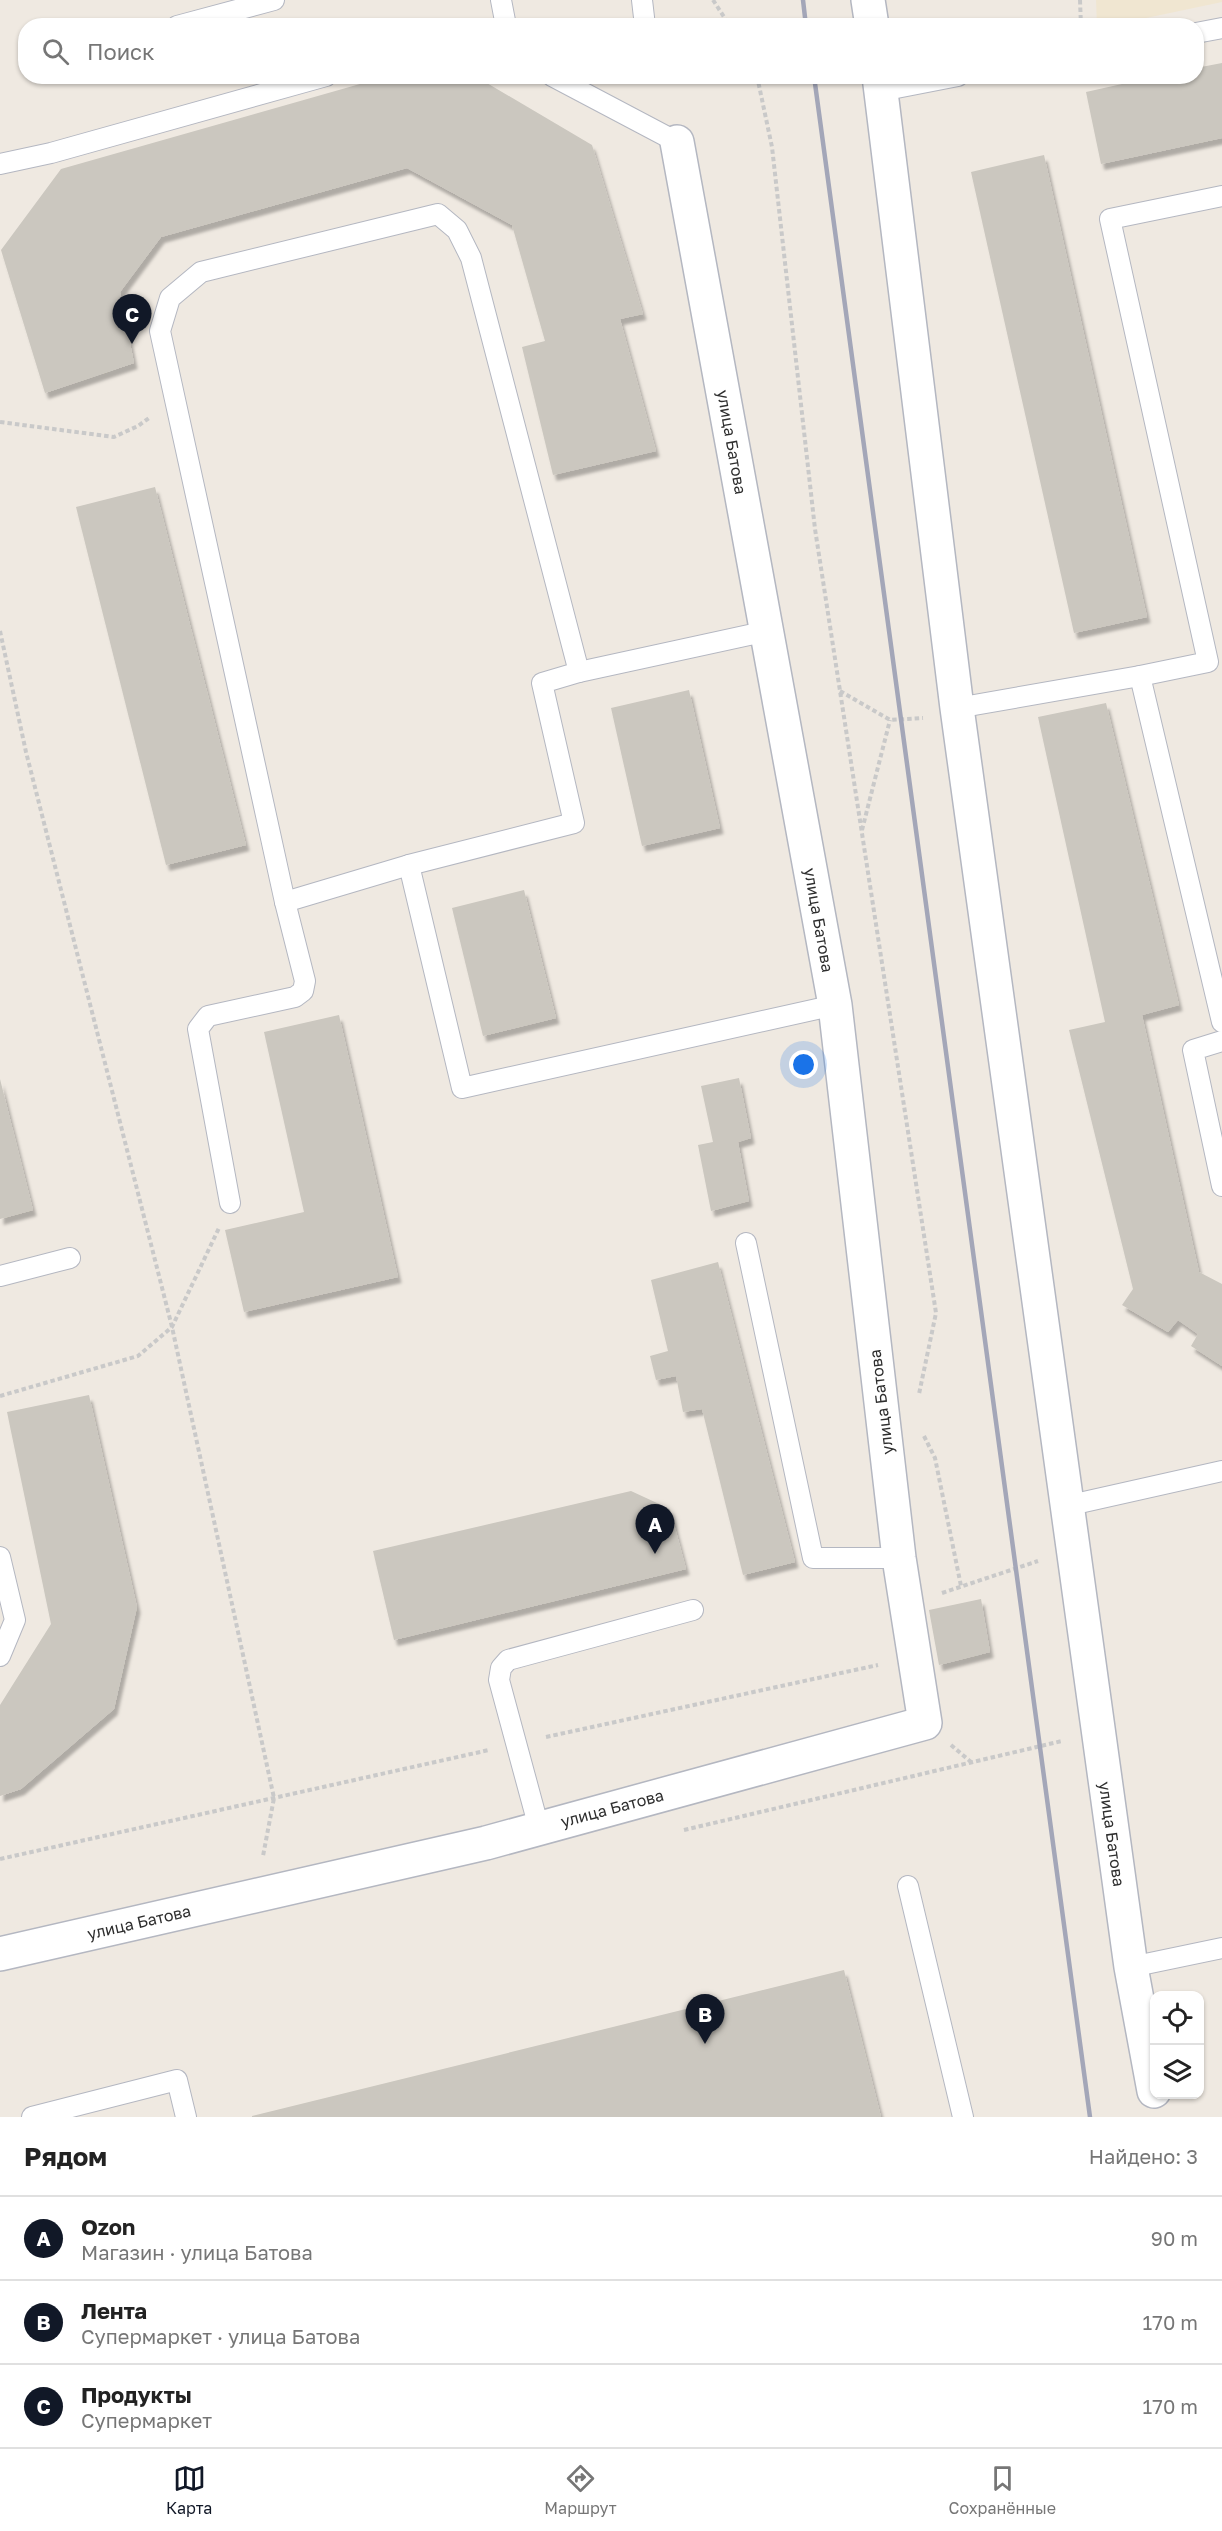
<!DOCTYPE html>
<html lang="ru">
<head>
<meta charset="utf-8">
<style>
  :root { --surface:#fff; --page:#f2f2f2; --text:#222; --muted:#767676; --line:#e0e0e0; --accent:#111827 }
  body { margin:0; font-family:"Golos Text",sans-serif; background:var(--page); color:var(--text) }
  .controls { position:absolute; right:18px; bottom:18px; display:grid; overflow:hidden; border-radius:12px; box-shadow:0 2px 4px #0004 }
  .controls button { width:54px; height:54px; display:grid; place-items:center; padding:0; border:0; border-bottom:2px solid var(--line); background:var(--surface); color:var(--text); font:30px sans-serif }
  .you { position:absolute; left:804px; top:1065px; width:21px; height:21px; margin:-15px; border:4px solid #fff; border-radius:50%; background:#1a73e8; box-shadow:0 0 0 9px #1a73e833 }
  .badge { display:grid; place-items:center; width:39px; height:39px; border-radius:50%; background:var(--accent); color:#fff; font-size:20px; font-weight:700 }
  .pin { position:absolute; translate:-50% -50px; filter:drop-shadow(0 2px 3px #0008) }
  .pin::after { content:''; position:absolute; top:32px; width:21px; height:18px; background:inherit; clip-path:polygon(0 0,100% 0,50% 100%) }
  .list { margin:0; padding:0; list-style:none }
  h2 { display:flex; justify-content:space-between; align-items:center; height:78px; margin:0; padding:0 24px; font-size:26px }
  h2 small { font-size:20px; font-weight:400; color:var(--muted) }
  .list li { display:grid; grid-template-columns:39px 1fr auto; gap:18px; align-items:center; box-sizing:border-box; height:84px; padding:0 24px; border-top:2px solid var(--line) }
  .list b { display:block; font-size:22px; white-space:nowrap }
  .list p { margin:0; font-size:20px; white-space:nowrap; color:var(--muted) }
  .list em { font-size:20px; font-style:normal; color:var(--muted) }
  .icon { flex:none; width:33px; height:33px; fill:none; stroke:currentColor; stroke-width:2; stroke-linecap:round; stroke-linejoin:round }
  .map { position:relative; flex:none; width:1222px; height:2117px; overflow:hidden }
  .search { position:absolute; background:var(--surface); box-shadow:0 2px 4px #0004; left:18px; right:18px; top:18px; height:66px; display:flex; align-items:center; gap:15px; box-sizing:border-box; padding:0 21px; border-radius:24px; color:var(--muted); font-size:22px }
  .sheet { height:330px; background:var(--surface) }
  nav { display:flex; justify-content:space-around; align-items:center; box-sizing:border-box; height:84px; border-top:2px solid var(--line); background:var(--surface); font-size:16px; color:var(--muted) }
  nav a { display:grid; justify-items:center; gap:3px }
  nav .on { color:var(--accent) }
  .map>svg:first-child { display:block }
</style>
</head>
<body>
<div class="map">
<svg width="1222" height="2117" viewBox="0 0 1222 2117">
  <defs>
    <filter id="shadow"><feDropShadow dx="3.5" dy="6" stdDeviation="1.5" flood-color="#0004"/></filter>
  </defs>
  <rect width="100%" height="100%" fill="#efe9e1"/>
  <path fill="#f0e6d1" d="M1096,0h126v2l-109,23 -16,1z"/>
  <g fill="#cbc7bf" filter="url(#shadow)">
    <path d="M1222,63v75l-121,26 -15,-72 72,-16h38v-8z"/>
    <path d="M388,76h87l117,69 51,169 -23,5 36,132 -103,24 -31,-128 23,-6 -33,-116 -105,-57 -246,69 -41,55 14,71 -89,30 -44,-143 60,-81z"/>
    <path d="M1044,155l103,462 -73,16 -103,-461z"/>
    <path d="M155,487l91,358 -80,20 -90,-358z"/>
    <path d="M689,690l31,138 -78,18 -31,-138z"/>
    <path d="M1106,703l73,302 -37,10 57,257 23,12v82l-31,-20 7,-12 -20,-14 -10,12 -46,-27 11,-16 -64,-259 36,-8 -67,-305z"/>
    <path d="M524,890l32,128 -73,18 -31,-128z"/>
    <path d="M339,1015l59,262 -154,35 -19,-82 79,-18 -40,-180z"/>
    <path d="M739,1078l12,60 -13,4 11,59 -38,10 -13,-66 15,-3 -12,-56z"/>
    <path d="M0,1079l33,131 -33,9z"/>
    <path d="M718,1262l77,300 -52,13 -41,-166 -19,3 -7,-36 -20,4 -6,-24 18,-5 -17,-71z"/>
    <path d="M89,1395l48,212 -23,102 -93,80 -21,7v-91l51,-81 -44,-212z"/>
    <path d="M631,1491l39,18 16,60 -292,71 -21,-89z"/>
    <path d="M981,1599l9,53 -51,13 -10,-55z"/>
    <path d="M844,1970l37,147h-629v-1z"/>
  </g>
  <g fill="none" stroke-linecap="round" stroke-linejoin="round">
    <g stroke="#b4b7c1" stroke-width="22">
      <g id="lane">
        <path d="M501,0l5,26"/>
        <path d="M642,0l3,26"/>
        <path d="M177,26l97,-26"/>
        <path d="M1196,33l26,-5"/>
        <path d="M552,76l125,66"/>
        <path d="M881,91l77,-15"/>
        <path d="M0,164l51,-11 275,-77"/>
        <path d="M1140,676l82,346"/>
        <path d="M957,708l183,-32 68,-14 -98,-443 112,-23"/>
        <path d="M409,865l53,223 373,-83"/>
        <path d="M285,902l124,-37 165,-42 -32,-140 37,-11"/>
        <path d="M1222,1041l-29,9 29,136"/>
        <path d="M230,1203l-32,-174 10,-13 87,-19 8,-6 2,-10 -20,-79 -125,-571 10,-33 31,-26 237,-58 19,16 14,28 108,414 188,-41"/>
        <path d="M746,1243l67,315h86"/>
        <path d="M0,1276l70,-18"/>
        <path d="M1066,1506l156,-35"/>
        <path d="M0,1557l15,63 -15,36"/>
        <path d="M539,1828l-40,-148 2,-12 7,-8 185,-50"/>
        <path d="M908,1886l55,231"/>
        <path d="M1131,1967l91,-19"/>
        <path d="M32,2117l145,-37 9,37"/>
      </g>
    </g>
    <g stroke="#b4b7c1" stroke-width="36">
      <g id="street">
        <path d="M868,0l4,26"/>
        <path d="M879,76l78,632 174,1259 23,124"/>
        <path d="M0,1954l486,-111 439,-120 -26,-165 -64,-553 -158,-863"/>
      </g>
    </g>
    <g stroke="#c9c9c9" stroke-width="4" stroke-dasharray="4.5 3" stroke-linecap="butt">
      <path d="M713,0l17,26"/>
      <path d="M1080,0l1,26"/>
      <path d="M757,76l15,71 43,382 121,784 -17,81"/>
      <path d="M0,422l114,15 24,-11 11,-8"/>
      <path d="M0,631l26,121 146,575 102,471 -11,58"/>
      <path d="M840,691l50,29 33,-2"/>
      <path d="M862,830l28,-110"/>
      <path d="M0,1396l138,-40 34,-29 47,-99"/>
      <path d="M924,1436l11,22 26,128"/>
      <path d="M942,1593l96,-32"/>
      <path d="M546,1737l332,-72"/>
      <path d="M951,1745l20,17"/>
      <path d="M684,1830l378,-89"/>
      <path d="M0,1859l489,-109"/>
    </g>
    <use href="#lane" stroke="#fff" stroke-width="20"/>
    <use href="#street" stroke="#fff" stroke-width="33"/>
    <g stroke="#a3a6b8" stroke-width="4.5">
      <path d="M803,0l3,26"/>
      <path d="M814,76l276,2041"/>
    </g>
  </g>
  <g text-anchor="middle" stroke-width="4.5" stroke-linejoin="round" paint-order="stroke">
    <g font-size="16" fill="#2e2e2e" stroke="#fff">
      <text transform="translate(732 442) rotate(80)" y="6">улица Батова</text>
      <text transform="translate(819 920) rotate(80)" y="6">улица Батова</text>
      <text transform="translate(881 1402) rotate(-97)" y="6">улица Батова</text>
      <text transform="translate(612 1808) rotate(-15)" y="6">улица Батова</text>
      <text transform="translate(1112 1834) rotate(82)" y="6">улица Батова</text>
      <text transform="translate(139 1922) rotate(-13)" y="6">улица Батова</text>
    </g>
  </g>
</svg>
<div class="controls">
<button><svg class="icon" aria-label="locate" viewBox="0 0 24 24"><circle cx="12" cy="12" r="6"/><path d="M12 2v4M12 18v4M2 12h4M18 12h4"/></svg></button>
<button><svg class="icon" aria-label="layers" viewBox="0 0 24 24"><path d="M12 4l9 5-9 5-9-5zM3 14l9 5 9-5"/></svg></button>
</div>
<div class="you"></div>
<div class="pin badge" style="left:655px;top:1554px">A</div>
<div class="pin badge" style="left:705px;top:2044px">B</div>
<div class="pin badge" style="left:132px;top:344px">C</div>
<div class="search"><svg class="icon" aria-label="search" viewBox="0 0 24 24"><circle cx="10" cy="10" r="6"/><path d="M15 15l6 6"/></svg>Поиск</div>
</div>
<section class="sheet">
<h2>Рядом<small>Найдено: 3</small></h2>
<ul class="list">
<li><span class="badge">A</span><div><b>Ozon</b><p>Магазин · улица Батова</p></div><em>90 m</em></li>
<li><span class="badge">B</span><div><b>Лента</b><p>Супермаркет · улица Батова</p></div><em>170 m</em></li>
<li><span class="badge">C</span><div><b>Продукты</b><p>Супермаркет</p></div><em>170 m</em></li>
</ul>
</section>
<nav>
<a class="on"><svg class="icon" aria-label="map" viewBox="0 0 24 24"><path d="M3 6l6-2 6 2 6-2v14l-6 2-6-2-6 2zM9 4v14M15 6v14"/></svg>Карта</a>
<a><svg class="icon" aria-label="directions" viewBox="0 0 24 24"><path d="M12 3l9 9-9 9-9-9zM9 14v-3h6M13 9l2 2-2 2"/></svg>Маршрут</a>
<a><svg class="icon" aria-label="saved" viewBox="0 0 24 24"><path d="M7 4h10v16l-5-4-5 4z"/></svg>Сохранённые</a>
</nav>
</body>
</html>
